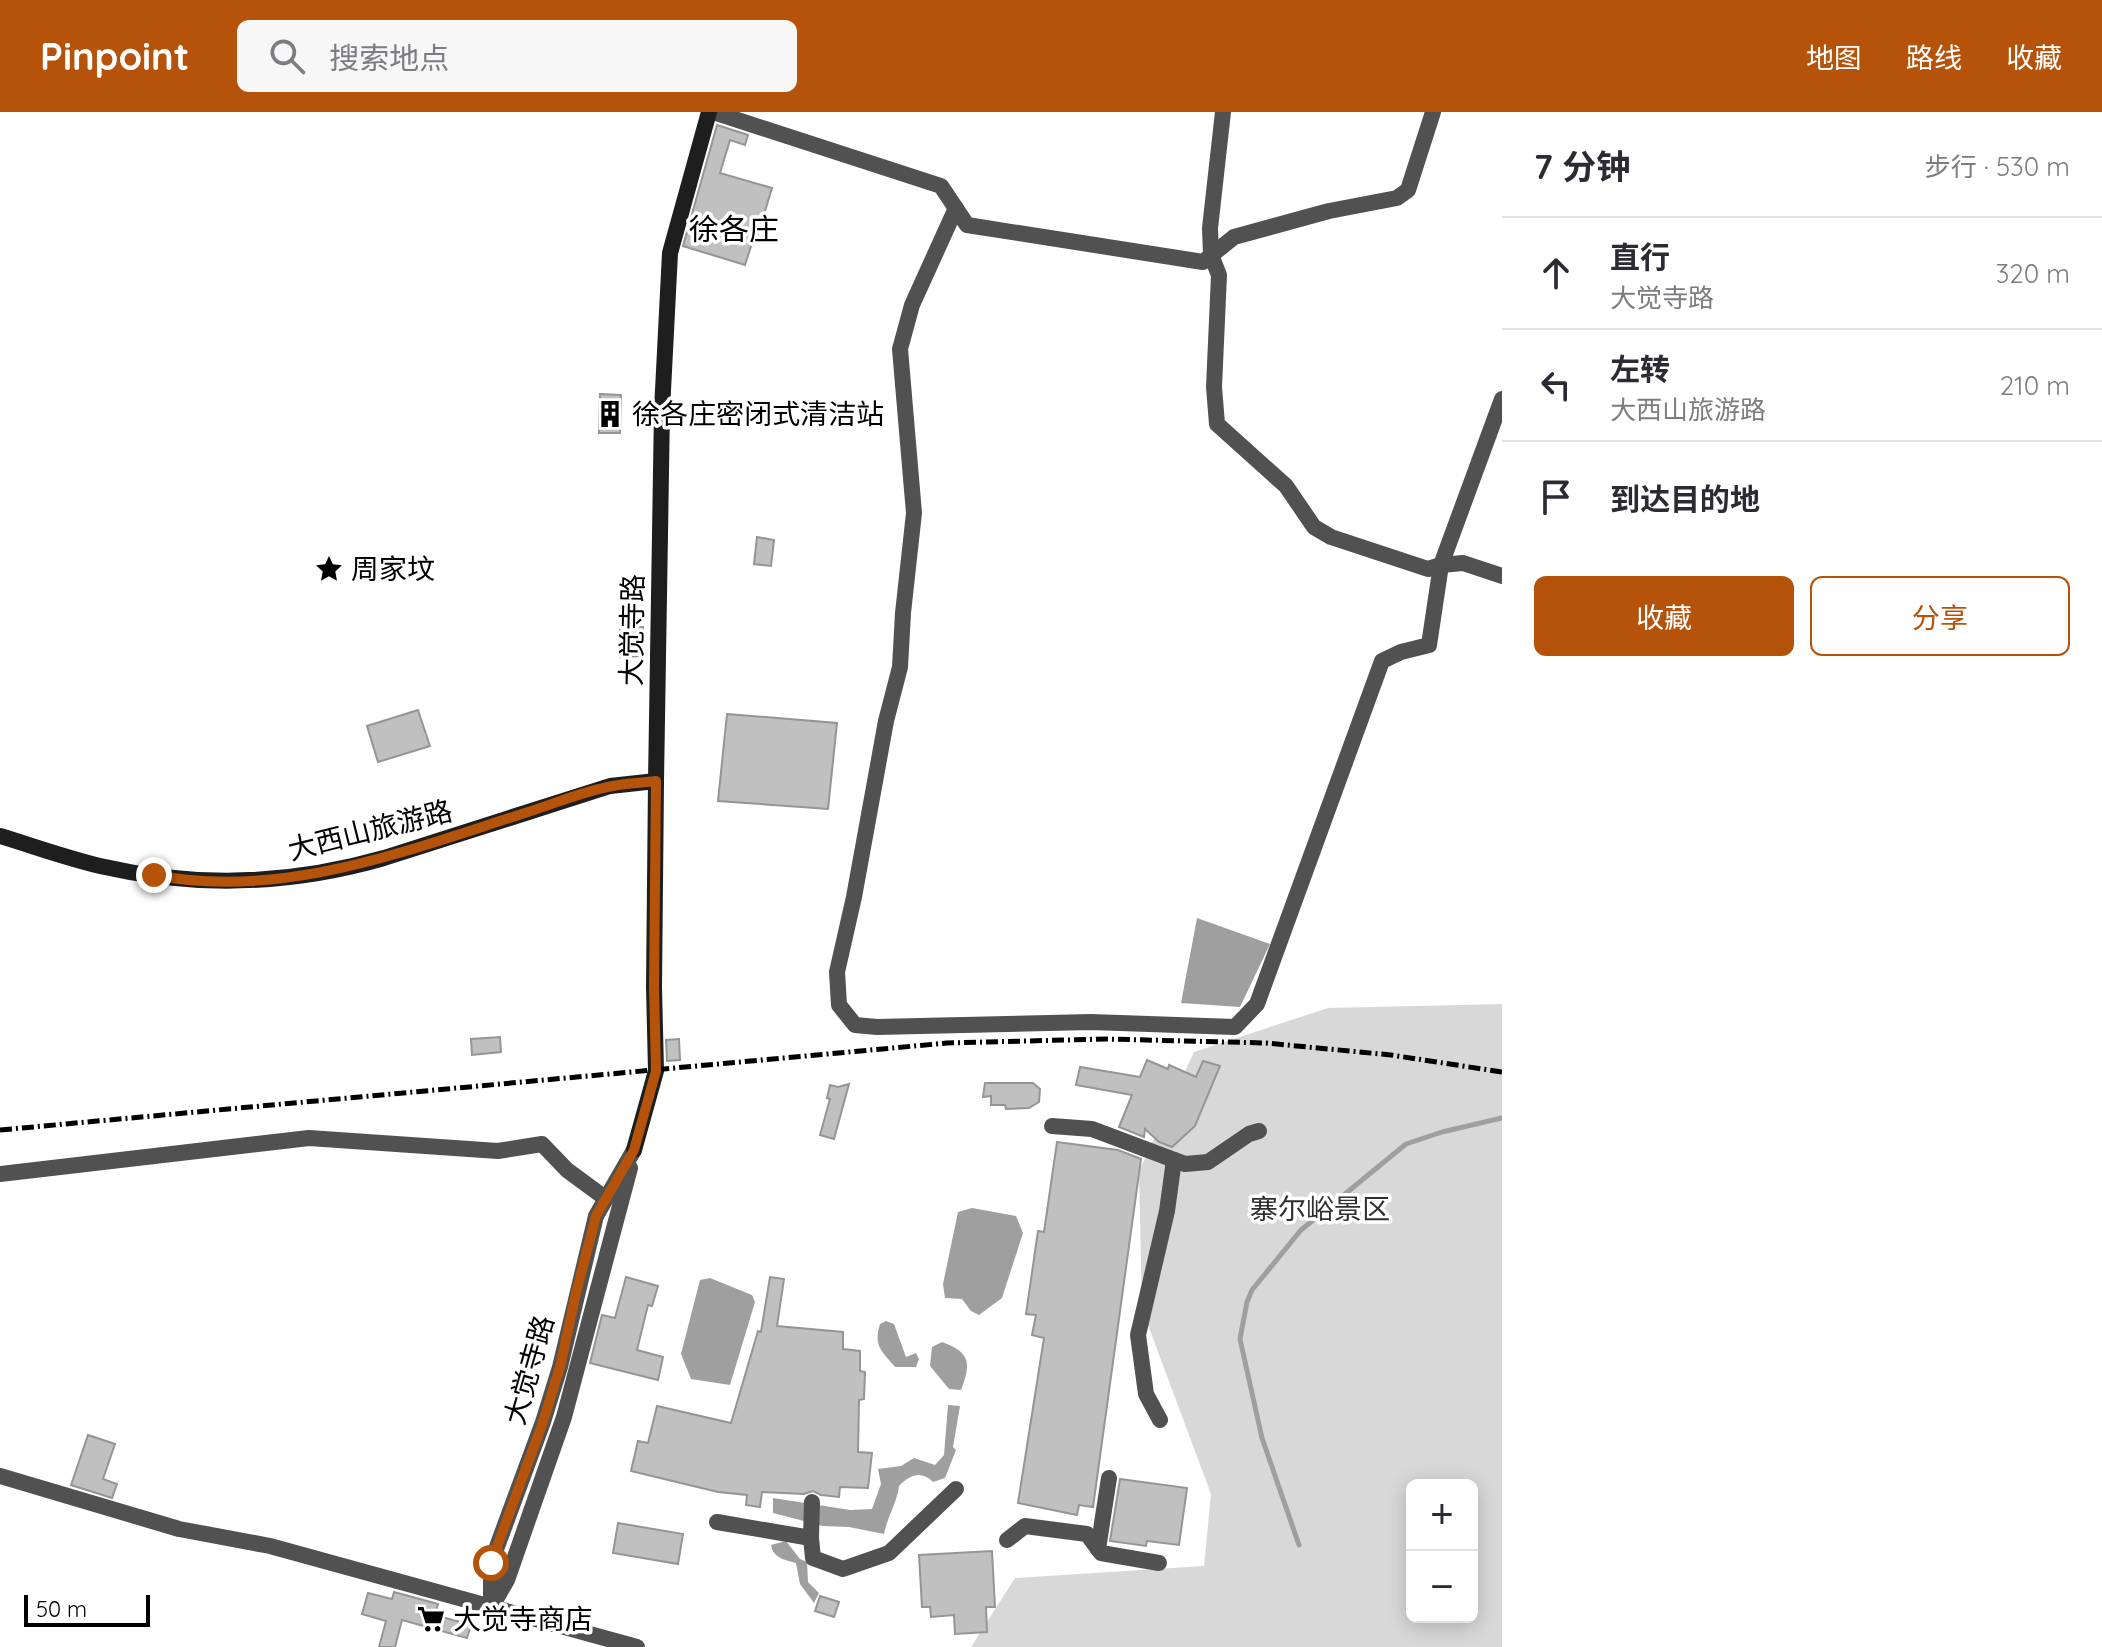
<!DOCTYPE html>
<html lang="zh">
<head>
<meta charset="utf-8">
<style>
  :root { --surface:#fff; --page:#f7f7f7; --text:#2b2b33; --muted:#7c7c81; --line:#e1e1e2; --accent:#b45309 }
  body { margin:0; font-family:Quicksand,"Noto Sans SC",sans-serif; background:var(--page); color:var(--text) }
  .controls { position:absolute; right:24px; bottom:24px; display:grid; overflow:hidden; border-radius:12px; box-shadow:0 4px 20px #0003 }
  .controls button { width:72px; height:72px; display:grid; place-items:center; padding:0; border:0; border-bottom:2px solid var(--line); background:var(--surface); color:var(--text); font:40px sans-serif }
  .scale { position:absolute; left:24px; bottom:20px; width:126px; box-sizing:border-box; padding-left:8px; border:4px solid #000; border-top:0; font-size:22px; line-height:28px; white-space:nowrap; color:#000; -webkit-text-stroke:6px #fff; paint-order:stroke }
  .stop { position:absolute; width:24px; height:24px; margin:-18px; border:6px solid #b45309; border-radius:50%; background:#fff }
  .stop.end { background:#b45309; border-color:#fff; box-shadow:0 2px 8px #0008 }
  .list { margin:0; padding:0; list-style:none }
  h2 { display:flex; justify-content:space-between; align-items:center; height:104px; margin:0; padding:0 32px; font-size:34px }
  h2 small { font-size:26px; font-weight:400; color:var(--muted) }
  .list li { display:grid; grid-template-columns:52px 1fr auto; gap:24px; align-items:center; box-sizing:border-box; height:112px; padding:0 32px; border-top:2px solid var(--line) }
  .list b { display:block; font-size:30px; white-space:nowrap }
  .list p { margin:0; font-size:26px; white-space:nowrap; color:var(--muted) }
  .list em { font-size:26px; font-style:normal; color:var(--muted) }
  .actions { display:flex; gap:16px; padding:24px 32px }
  .actions a { flex:1; padding:18px 0; border:2px solid var(--accent); border-radius:12px; text-align:center; font-size:28px; color:var(--accent) }
  .actions .main { background:var(--accent); color:#fff }
  .icon { flex:none; width:44px; height:44px; fill:none; stroke:currentColor; stroke-width:2; stroke-linecap:round; stroke-linejoin:round }
  .map { position:relative; flex:none; width:1502px; height:1535px; overflow:hidden }
  header { display:flex; align-items:center; gap:48px; box-sizing:border-box; height:112px; padding:0 40px; background:var(--accent); color:#fff }
  header strong { font-size:38px }
  nav { display:flex; gap:44px; margin-inline-start:auto; font-size:28px }
  .search { width:560px; height:72px; background:var(--page); display:flex; align-items:center; gap:20px; box-sizing:border-box; padding:0 28px; border-radius:12px; color:var(--muted); font-size:30px }
  main { display:flex }
  aside { flex:1; background:var(--surface) }
  .map>svg:first-child { display:block }
</style>
</head>
<body>
<header>
<strong>Pinpoint</strong>
<div class="search"><svg class="icon" aria-label="search" viewBox="0 0 24 24"><circle cx="10" cy="10" r="6"/><path d="M15 15l6 6"/></svg>搜索地点</div>
<nav><a>地图</a><a>路线</a><a>收藏</a></nav>
</header>
<main>
<div class="map">
<svg width="1502" height="1535" viewBox="0 0 1502 1535">
  <rect width="100%" height="100%" fill="#fff"/>
  <path fill="#d8d8d8" fill-rule="evenodd" d="M1502,892v643h-531l44,-69 189,-12 7,-72 -69,-185 -3,-138 55,-119 134,-44zM1412,1373h60v132h-60z"/>
  <g fill="#9f9f9f">
    <path d="M1197,806l73,26 -30,63 -59,-4z"/>
    <path d="M972,1096l44,8 7,17 -21,65 -23,17 -8,-4 -9,-12 -17,-1 -2,-14 15,-72z"/>
    <path d="M710,1166l42,17 3,7 -25,83 -39,-6 -10,-25 19,-74z"/>
    <path d="M886,1209l8,3 12,33 10,-4 3,6 -3,8h-21c-13,-16 -22,-21 -15,-43z"/>
    <path d="M942,1230c29,11 29,21 19,48l-12,-1 -19,-23 2,-19z"/>
    <path d="M948,1293l12,1 -7,41 3,3 -11,28 -12,4c-12,-12 -23,-7 -34,4 -2,17 -11,29 -15,48l-35,-7 -26,-1 -50,-13v-15l77,12 22,-1 9,-25 -3,-15 23,-3 13,-8 21,7 9,-10z"/>
    <path d="M786,1429l14,18 7,3 1,20 11,11 -5,10 -14,-19 -4,-21c-11,-3 -23,-5 -25,-18z"/>
  </g>
  <g fill="none" stroke-linecap="round" stroke-linejoin="round">
    <path stroke="#9f9f9f" stroke-width="5" d="M1299,1433l-37,-107 -22,-99 7,-37 5,-12 49,-60 105,-86 36,-12 60,-14"/>
  </g>
  <g fill="#c0c0c0" stroke="#959595" stroke-width="2">
    <path d="M717,13l31,10 -3,10 -15,-5 -10,33 52,15 -16,53 -3,-1 -8,25 -62,-19z"/>
    <path d="M600,282l21,1 -1,38h-21z"/>
    <path d="M757,425l17,3 -3,26 -17,-2z"/>
    <path d="M643,515v29l-23,1v-29z"/>
    <path d="M418,598l12,36 -52,16 -11,-36z"/>
    <path d="M727,602l110,9 -9,86 -110,-8z"/>
    <path d="M500,925l1,15 -29,3 -1,-16z"/>
    <path d="M679,927l1,21 -13,1 -1,-21z"/>
    <path d="M1147,948l21,9 1,-4 27,12 7,-16 17,5 -25,60 -23,21 -13,-5 -14,-13 -1,8 -25,-10 13,-32 -56,-10 4,-18 60,10z"/>
    <path d="M985,971h48l7,6 -1,13 -10,6 -23,1 -1,-4h-14v-9l-8,1z"/>
    <path d="M849,972l-15,55 -14,-4 10,-36 -3,-1 3,-13 8,2z"/>
    <path d="M1057,1030l61,8 23,9 -48,348 -14,-2 -2,10 -59,-12 26,-165 -12,-3 4,-20 -10,-1 12,-83 6,1z"/>
    <path d="M626,1165l32,9 -6,20 -4,-1 -11,45 26,7 -5,23 -68,-17 12,-48 13,3z"/>
    <path d="M770,1165l14,2 -7,47 66,6v17l17,2v20l5,1 -1,27 -5,1 -1,52 14,1 -4,35 -28,-1 -1,10 -18,-2 -8,-4 -9,3 -42,-2 -2,15 -14,-2 1,-10 -29,-3 -87,-21 7,-30 10,2 9,-37 74,17 27,-92 3,1z"/>
    <path d="M88,1323l27,9 -12,35 14,5 -5,14 -41,-13z"/>
    <path d="M1120,1367l67,9 -8,57 -32,-4 -1,5 -36,-5z"/>
    <path d="M618,1411l65,11 -5,30 -65,-11z"/>
    <path d="M992,1439l3,56h-9l1,25 -32,2 -1,-19 -23,2 -1,-10h-8l-3,-52z"/>
    <path d="M394,1480l44,12 -3,11 36,10 -4,13 -65,-18 -7,27h-16l7,-26 -24,-7 6,-21 24,6z"/>
    <path d="M820,1484l19,6 -5,15 -19,-6z"/>
  </g>
  <g fill="none" stroke-linecap="round" stroke-linejoin="round">
    <g stroke="#515151" stroke-width="16">
      <path d="M713,0l228,74 26,39 236,37 31,-25 95,-26 68,-13 11,-8 25,-78"/>
      <path d="M956,96l-44,97 -12,44 14,164 -11,100 -3,54 -14,54 -32,176 -17,75 2,33 16,20 22,2 214,-5 144,5 22,-23 125,-343 19,-9 28,-7 12,-80 -13,4 -97,-32 -17,-10 -28,-41 -69,-62 -3,-37 5,-112 -8,-20 -1,-27 13,-116"/>
      <path d="M1502,287l-61,166 22,-2 39,13"/>
      <path d="M1052,1014l40,3 93,35 23,-2 41,-28 10,-3"/>
      <path d="M0,1062l309,-36 189,13 44,-7 25,26 38,28"/>
      <path d="M1160,1308l-14,-26 -8,-59 29,-124 7,-51"/>
      <path d="M0,1364l179,53 91,17 367,101"/>
      <path d="M717,1410l94,16 1,-36"/>
      <path d="M811,1426l2,20 30,11 46,-16 67,-64"/>
      <path d="M1007,1428l18,-14 62,8 11,15 11,-71"/>
      <path d="M1098,1437l3,4 58,10"/>
      <path d="M491,1496v-45l52,-141 17,-55 36,-151 38,-66"/>
      <path d="M491,1496l16,-28 57,-163 66,-249"/>
    </g>
    <g stroke="#1e1e1e" stroke-width="16">
      <path d="M0,724c33,10 66,22 100,30 95,22 190,19 284,-8l226,-72 46,-5"/>
      <path d="M634,1038l22,-79 -2,-84 2,-206 6,-371 8,-157 39,-141"/>
    </g>
    <path stroke="#000" stroke-width="5" stroke-dasharray="12 4 2 4" stroke-linecap="butt" d="M0,1018l947,-87 159,-4 160,4 125,12 111,17"/>
  </g>
  <g fill="none" stroke-linecap="round" stroke-linejoin="round">
    <path stroke="#b45309" stroke-width="10" d="M154,763c128,25 251,-24 371,-62 29,-9 58,-22 88,-27 14,-3 28,-3 43,-5l-2,206 2,84 -22,79 -38,66 -20,77 -16,74 -17,55 -52,141"/>
  </g>
  <defs>
    <g id="building-bare" transform="scale(2.16)"><path d="M-4-6H4V6H1V3H-1V6H-4ZM-2.5-4.3h1.7v1.8h-1.7ZM.8-4.3h1.7v1.8H.8ZM-2.5-1h1.7V.8h-1.7ZM.8-1h1.7V.8H.8Z" fill="#000" stroke="#fff" stroke-width="2.5" paint-order="stroke"/></g>
    <g id="sight-bare" transform="scale(2.16)"><path d="M0-6L1.8-2.2L6-1.7L2.9 1.2L3.7 5.4L0 3.3L-3.7 5.4L-2.9 1.2L-6-1.7L-1.8-2.2Z" fill="#000" stroke="#fff" stroke-width="2.5" paint-order="stroke"/></g>
    <g id="supermarket-bare" transform="scale(2.16)"><path d="M-6-5.5h2.5l.6 2H6L4.5 2H-2.5L-4.4-4H-6ZM-1.5 3.2a1.3 1.3 0 1 0 .1 0ZM3 3.2a1.3 1.3 0 1 0 .1 0Z" fill="#000" stroke="#fff" stroke-width="2.5" paint-order="stroke"/></g>
  </defs>
  <g fill-rule="evenodd">
    <use href="#building-bare" x="610" y="302"/>
    <use href="#sight-bare" x="329" y="457"/>
    <use href="#supermarket-bare" x="431" y="1507"/>
  </g>
  <g text-anchor="middle" stroke-width="7" stroke-linejoin="round" paint-order="stroke">
    <g font-size="28" fill="#000" stroke="#fff" text-anchor="start">
      <text x="632" y="312">徐各庄密闭式清洁站</text>
      <text x="351" y="467">周家坟</text>
      <text x="453" y="1517">大觉寺商店</text>
    </g>
    <g font-size="28" fill="#000" stroke="#fff">
      <text transform="translate(632 518) rotate(-89)" y="10">大觉寺路</text>
      <text transform="translate(370 718) rotate(-14)" y="10">大西山旅游路</text>
      <text transform="translate(529 1258) rotate(-74)" y="10">大觉寺路</text>
    </g>
    <g font-size="28" fill="#2f2f2f" stroke="#fff">
      <text x="1320" y="1107">寨尔峪景区</text>
    </g>
    <g font-size="30" fill="#000" stroke="#fff">
      <text x="734" y="128">徐各庄</text>
    </g>
  </g>
</svg>
<div class="controls">
<button>+</button>
<button>−</button>
</div>
<div class="scale">50 m</div>
<div class="stop" style="left:491px;top:1451px"></div>
<div class="stop end" style="left:154px;top:763px"></div>
</div>
<aside>
<h2>7 分钟<small>步行 · 530 m</small></h2>
<ul class="list">
<li><svg class="icon" aria-label="ahead" viewBox="0 0 24 24"><path d="M12 20V5M6 11l6-6 6 6"/></svg><div><b>直行</b><p>大觉寺路</p></div><em>320 m</em></li>
<li><svg class="icon" aria-label="left" viewBox="0 0 24 24"><path d="M17 20v-9H6M10 6l-5 5 5 5"/></svg><div><b>左转</b><p>大西山旅游路</p></div><em>210 m</em></li>
<li><svg class="icon" aria-label="arrive" viewBox="0 0 24 24"><path d="M6 21V4h12l-3 4 3 4H6"/></svg><div><b>到达目的地</b></div></li>
</ul>
<div class="actions"><a class="main">收藏</a><a>分享</a></div>
</aside>
</main>
</body>
</html>
